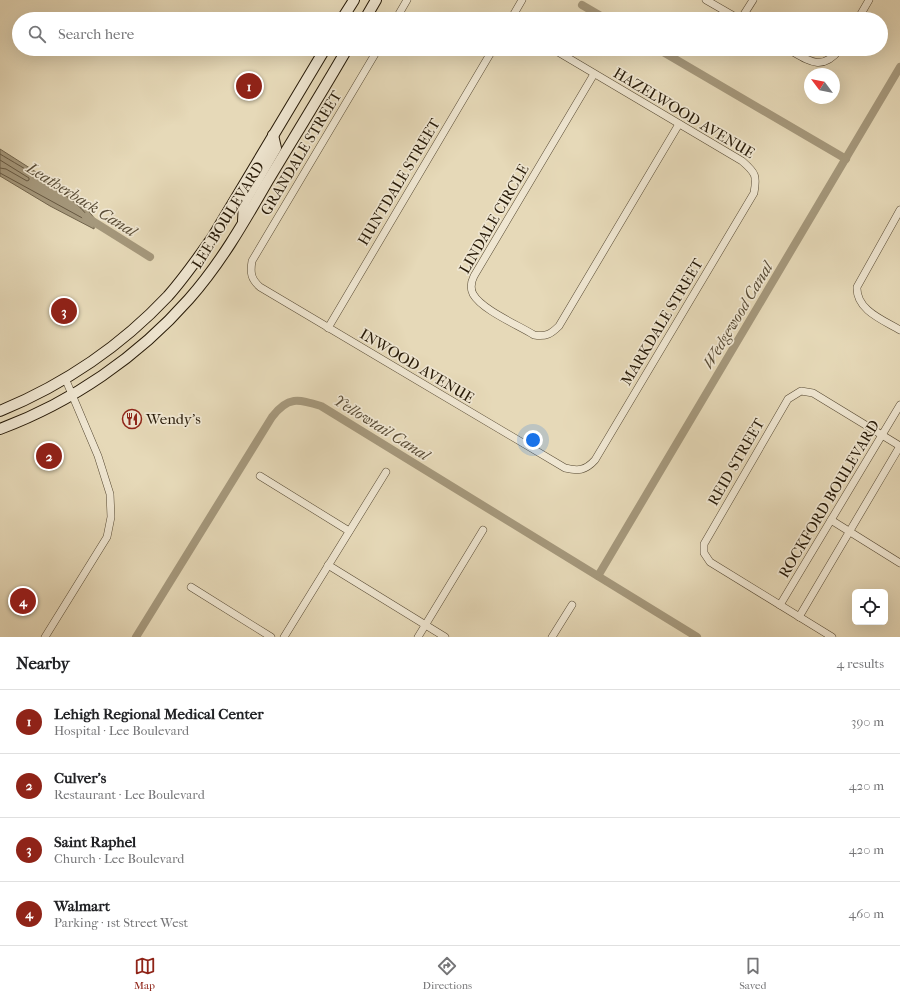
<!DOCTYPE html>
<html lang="en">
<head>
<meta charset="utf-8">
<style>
  :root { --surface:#fff; --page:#f6f6f6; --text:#202124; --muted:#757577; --line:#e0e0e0; --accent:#8f2418 }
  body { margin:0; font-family:"IM FELL French Canon",serif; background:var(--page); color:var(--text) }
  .controls { position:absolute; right:12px; bottom:12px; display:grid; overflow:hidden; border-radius:6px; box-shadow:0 4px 16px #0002 }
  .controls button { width:36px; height:36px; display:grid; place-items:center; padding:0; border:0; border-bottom:1px solid var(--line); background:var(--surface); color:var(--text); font:20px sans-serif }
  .compass { position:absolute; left:804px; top:68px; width:36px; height:36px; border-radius:50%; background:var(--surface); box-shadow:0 4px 16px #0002; rotate:302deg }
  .you { position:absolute; left:533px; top:440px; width:14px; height:14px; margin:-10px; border:3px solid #fff; border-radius:50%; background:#1a73e8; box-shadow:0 0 0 6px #1a73e833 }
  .badge { display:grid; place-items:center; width:26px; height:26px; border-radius:50%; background:var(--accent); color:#fff; font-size:13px; font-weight:700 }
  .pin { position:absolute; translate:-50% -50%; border:2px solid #fff; box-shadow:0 1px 4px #0006 }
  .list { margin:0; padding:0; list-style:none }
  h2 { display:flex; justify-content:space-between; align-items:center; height:52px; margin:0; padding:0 16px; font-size:17px }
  h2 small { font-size:13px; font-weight:400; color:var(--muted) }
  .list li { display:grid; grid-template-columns:26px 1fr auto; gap:12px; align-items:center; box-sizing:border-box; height:64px; padding:0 16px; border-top:1px solid var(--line) }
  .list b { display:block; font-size:15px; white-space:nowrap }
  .list p { margin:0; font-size:13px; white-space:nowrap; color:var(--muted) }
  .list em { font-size:13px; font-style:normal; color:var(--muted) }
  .icon { flex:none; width:22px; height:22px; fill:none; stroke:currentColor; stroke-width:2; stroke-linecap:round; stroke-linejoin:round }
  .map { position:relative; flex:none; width:900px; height:637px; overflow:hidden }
  .search { position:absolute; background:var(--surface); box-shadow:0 4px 16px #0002; left:12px; right:12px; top:12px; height:44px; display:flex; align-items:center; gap:10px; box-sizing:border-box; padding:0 14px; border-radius:22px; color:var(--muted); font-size:15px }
  .sheet { height:308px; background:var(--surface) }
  nav { display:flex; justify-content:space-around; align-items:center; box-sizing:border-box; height:56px; border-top:1px solid var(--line); background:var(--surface); font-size:11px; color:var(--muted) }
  nav a { display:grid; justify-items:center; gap:2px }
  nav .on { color:var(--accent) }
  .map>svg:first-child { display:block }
</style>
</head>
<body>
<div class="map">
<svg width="900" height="637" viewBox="0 0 900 637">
  <rect width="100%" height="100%" fill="#e6d9b8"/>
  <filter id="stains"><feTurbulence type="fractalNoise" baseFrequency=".005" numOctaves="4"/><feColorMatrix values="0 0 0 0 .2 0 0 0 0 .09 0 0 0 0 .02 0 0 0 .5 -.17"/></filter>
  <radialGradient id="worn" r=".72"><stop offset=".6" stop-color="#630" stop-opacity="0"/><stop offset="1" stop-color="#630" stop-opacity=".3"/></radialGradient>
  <path fill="#a5987c" stroke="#72654d" d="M0,149l69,44 14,11 12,15 -1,10 -44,-23 -50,-30z"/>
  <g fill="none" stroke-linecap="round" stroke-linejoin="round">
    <g stroke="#665842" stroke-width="1">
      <path d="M0,154c18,11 85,48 89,66h-3l-86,-47"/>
      <path d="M0,160l29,18v2l-2,1 -21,-12 -6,-1"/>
    </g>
    <g stroke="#a5987c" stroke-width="8">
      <path d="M582,5l24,14"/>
      <path d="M658,49l188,110"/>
      <path d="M86,217l64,40"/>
      <path d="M598,576l302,-509"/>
      <path d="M136,637l136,-220c16,-21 26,-18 49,-11l376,231"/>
    </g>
    <g stroke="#564933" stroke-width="8">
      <g id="minor">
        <path d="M706,0l33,19"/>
        <path d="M396,19l11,-19"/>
        <path d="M511,19l11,-19"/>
        <path d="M741,19l12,-19"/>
        <path d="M858,19l11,-19"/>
        <path d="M378,49l-126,212c-2,12 -1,18 8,26l305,181c13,3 20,3 30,-8l159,-267c3,-17 2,-20 -12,-32l-189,-112"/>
        <path d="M788,49c21,12 34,23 52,0"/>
        <path d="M594,74l-120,202c-3,6 -4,12 -1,18 9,16 45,31 61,41 12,2 17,-1 25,-9l120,-202"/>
        <path d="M900,210l-43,77c-1,23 26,33 43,43"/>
        <path d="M328,328l165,-279"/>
        <path d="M260,476l89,55"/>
        <path d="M831,520l69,43"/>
        <path d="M328,565l117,72"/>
        <path d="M191,587l80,50"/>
        <path d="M780,605l120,-200"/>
        <path d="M799,617l101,-171"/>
        <path d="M45,637l62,-100 4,-20 -1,-23 -12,-38 -33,-78"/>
        <path d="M284,637l102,-165"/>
        <path d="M418,637l65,-107"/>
        <path d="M552,637l20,-32"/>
        <path d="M832,637l-122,-75 -6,-9v-9l84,-145 13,-8 12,2 87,53"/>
      </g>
    </g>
    <g stroke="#261907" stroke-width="12">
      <g id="secondary">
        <path d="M342,19l12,-19"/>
        <path d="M365,19l11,-19"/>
        <path d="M243,221l1,-18 32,-55 -3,-13"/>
        <path d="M0,411c63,-26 121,-65 168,-115 16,-18 30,-38 44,-58l113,-189"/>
        <path d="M0,429c72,-27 138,-72 189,-130 31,-35 54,-75 77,-115 27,-45 55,-90 81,-135"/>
      </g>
    </g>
    <use href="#minor" stroke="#efe6d1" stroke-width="7"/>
    <use href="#secondary" stroke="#efe6d1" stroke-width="10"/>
  </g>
  <defs>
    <g id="restaurant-ring" transform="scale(1)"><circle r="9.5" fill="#efe6d1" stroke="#8f2418" stroke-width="1.5"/><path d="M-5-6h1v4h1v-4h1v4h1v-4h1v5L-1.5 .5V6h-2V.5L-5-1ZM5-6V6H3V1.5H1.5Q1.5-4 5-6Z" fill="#8f2418"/></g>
  </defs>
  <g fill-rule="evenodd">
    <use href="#restaurant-ring" x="132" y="419"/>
  </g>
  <g text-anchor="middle" stroke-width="3.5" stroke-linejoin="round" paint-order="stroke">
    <g font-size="15" fill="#261907" stroke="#efe6d1">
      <text transform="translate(684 113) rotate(31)" y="5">HAZELWOOD AVENUE</text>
      <text transform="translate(301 153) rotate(-59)" y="5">GRANDALE STREET</text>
      <text transform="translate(399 182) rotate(-59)" y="5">HUNTDALE STREET</text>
      <text transform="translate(228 215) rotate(-58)" y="5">LEE BOULEVARD</text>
      <text transform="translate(494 219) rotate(-60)" y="5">LINDALE CIRCLE</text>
      <text transform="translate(662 322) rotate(-59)" y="5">MARKDALE STREET</text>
      <text transform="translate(417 366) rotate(31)" y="5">INWOOD AVENUE</text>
      <text transform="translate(736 462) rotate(-60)" y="5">REID STREET</text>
      <text transform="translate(829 499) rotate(-59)" y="5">ROCKFORD BOULEVARD</text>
    </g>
    <g font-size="15" fill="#261907" stroke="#efe6d1" text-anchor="start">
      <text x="146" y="424">Wendy's</text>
    </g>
    <g font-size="16" font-style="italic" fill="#594c36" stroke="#efe6d1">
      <text transform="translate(82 199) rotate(32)" y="6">Leatherback Canal</text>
      <text transform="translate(737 315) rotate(-59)" y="6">Wedgewood Canal</text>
      <text transform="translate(382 427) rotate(32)" y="6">Yellowtail Canal</text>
    </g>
  </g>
  <rect width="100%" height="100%" filter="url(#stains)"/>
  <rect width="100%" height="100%" fill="url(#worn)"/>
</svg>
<div class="controls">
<button><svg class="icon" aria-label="locate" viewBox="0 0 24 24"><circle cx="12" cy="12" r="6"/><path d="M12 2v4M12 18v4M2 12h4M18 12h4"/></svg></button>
</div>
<svg class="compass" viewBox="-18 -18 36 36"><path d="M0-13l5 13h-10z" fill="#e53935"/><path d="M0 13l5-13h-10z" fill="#757577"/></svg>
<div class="you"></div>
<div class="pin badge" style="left:249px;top:86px">1</div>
<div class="pin badge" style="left:49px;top:456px">2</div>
<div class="pin badge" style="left:64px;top:311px">3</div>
<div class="pin badge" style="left:23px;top:601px">4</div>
<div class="search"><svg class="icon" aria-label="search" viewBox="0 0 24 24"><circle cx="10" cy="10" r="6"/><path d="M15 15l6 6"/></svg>Search here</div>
</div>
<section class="sheet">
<h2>Nearby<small>4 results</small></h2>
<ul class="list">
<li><span class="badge">1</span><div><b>Lehigh Regional Medical Center</b><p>Hospital · Lee Boulevard</p></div><em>390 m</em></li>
<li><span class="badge">2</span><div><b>Culver's</b><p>Restaurant · Lee Boulevard</p></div><em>420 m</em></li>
<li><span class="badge">3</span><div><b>Saint Raphel</b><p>Church · Lee Boulevard</p></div><em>420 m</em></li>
<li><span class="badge">4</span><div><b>Walmart</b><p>Parking · 1st Street West</p></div><em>460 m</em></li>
</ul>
</section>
<nav>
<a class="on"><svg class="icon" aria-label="map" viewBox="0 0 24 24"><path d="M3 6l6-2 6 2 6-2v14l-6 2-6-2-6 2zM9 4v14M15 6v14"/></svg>Map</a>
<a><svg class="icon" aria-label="directions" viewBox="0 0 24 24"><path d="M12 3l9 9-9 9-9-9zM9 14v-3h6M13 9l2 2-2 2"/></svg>Directions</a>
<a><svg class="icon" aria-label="saved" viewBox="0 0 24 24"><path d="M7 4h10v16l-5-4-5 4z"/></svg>Saved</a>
</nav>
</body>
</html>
